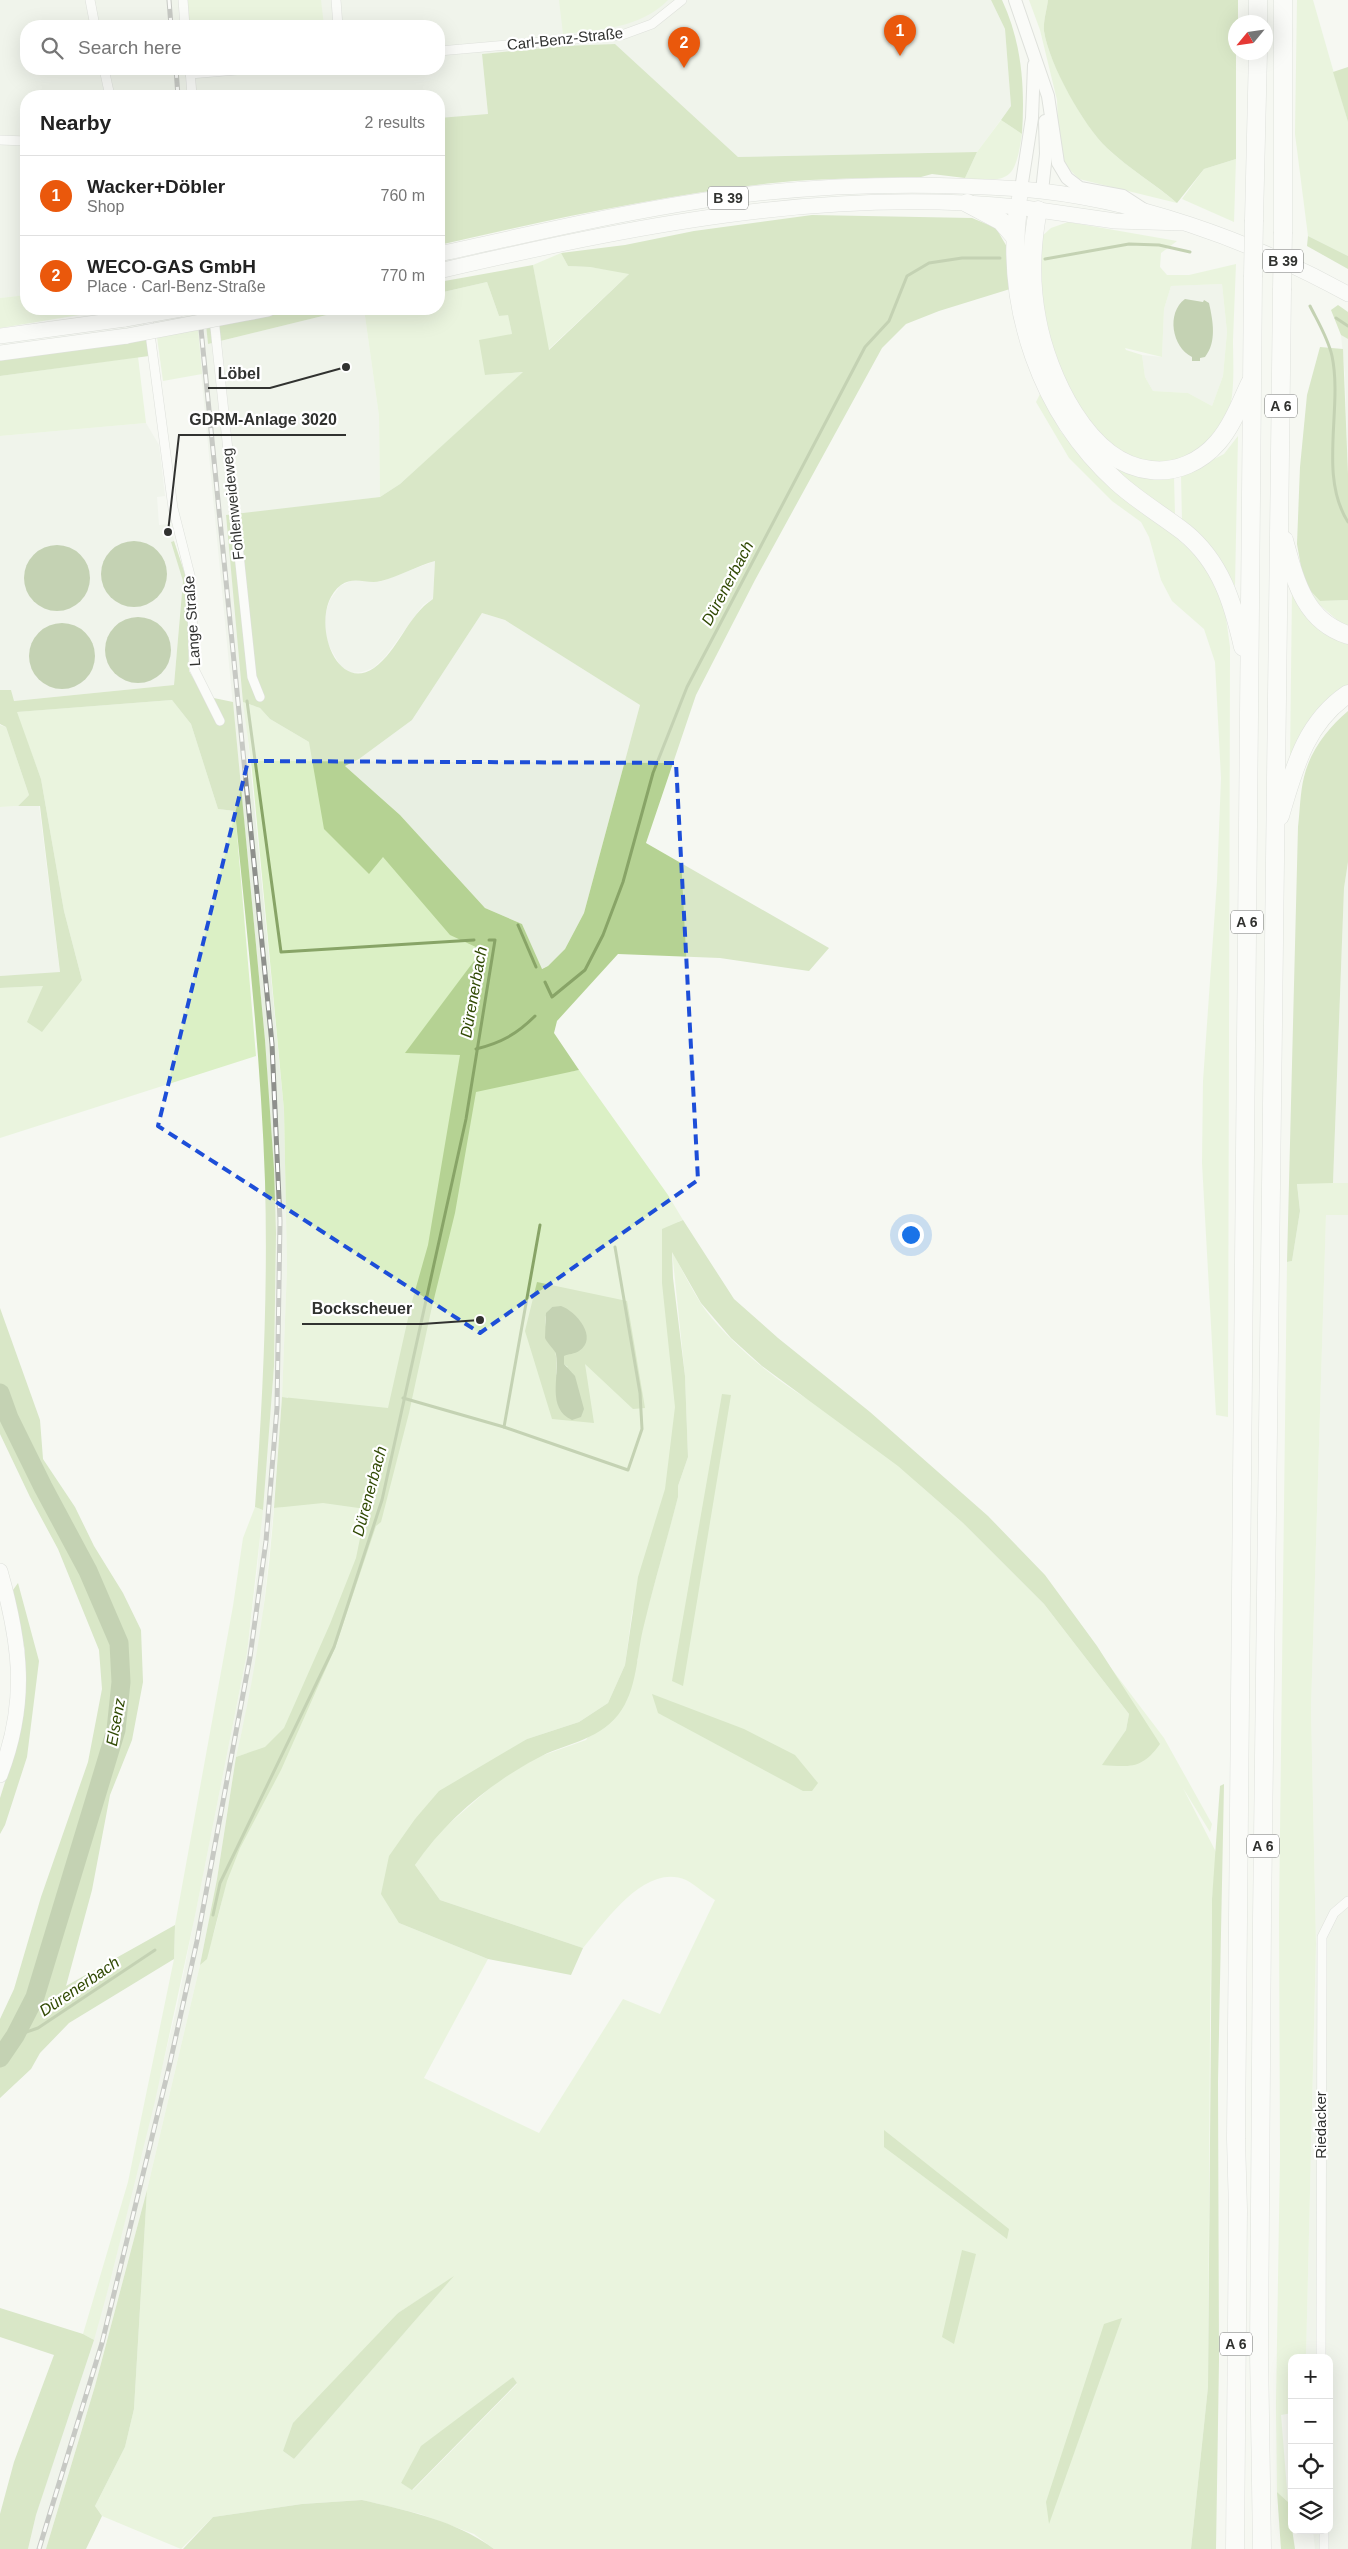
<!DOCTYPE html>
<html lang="en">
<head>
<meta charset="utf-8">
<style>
  :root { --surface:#fff; --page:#f2f2f2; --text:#222; --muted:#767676; --line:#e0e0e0; --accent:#ea580c }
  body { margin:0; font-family:Helvetica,sans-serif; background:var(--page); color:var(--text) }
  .controls { position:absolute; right:15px; bottom:15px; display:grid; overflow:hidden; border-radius:10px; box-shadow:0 5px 20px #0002 }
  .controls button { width:45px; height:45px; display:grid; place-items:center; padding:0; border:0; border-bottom:1px solid var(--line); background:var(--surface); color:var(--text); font:25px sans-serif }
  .compass { position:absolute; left:1228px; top:15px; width:45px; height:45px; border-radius:50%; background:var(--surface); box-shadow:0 5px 20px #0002; rotate:241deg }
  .you { position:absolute; left:910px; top:1234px; width:18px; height:18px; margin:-12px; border:4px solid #fff; border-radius:50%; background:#1a73e8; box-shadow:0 0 0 8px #1a73e833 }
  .badge { display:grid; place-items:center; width:32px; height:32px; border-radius:50%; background:var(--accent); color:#fff; font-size:16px; font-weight:700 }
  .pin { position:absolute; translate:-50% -41px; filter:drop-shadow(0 1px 2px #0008) }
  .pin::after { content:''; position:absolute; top:26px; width:18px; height:15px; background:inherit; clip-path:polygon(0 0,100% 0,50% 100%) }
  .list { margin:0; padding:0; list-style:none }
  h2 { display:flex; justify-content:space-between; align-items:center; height:65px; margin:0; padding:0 20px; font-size:21px }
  h2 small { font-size:16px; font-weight:400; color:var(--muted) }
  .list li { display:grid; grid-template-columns:32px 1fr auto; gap:15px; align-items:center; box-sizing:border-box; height:80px; padding:0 20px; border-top:1px solid var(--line) }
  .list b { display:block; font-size:19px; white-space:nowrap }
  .list p { margin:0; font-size:16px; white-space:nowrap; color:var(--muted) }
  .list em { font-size:16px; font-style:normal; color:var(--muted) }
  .icon { flex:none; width:28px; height:28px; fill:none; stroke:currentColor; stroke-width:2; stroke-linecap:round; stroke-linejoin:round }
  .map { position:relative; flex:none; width:1348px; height:2549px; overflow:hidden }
  .search { position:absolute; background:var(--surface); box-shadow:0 5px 20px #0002; left:20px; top:20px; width:425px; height:55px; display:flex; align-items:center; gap:12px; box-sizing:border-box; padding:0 18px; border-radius:20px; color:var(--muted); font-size:19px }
  .panel { position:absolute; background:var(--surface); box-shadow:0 5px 20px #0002; left:20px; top:90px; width:425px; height:225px; border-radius:20px }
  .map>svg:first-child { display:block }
</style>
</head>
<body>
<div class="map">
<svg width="1348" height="2549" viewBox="0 0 1348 2549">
  <rect width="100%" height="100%" fill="#f5f8f2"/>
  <g fill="#e8efe2" fill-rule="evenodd">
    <path d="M0,0h991l14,29 6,77 -34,46 -239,5 -123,-113 -133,10 6,61 -49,3v-22h-413v199l-26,3zM26,26h413v43h-413z"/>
    <path d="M439,150l5,61 -5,2z"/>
    <path d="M1222,284l5,48 -4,44 -11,30 -24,-13 -35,-2 -8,-14 -3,-22 20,2 2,-48 7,-23z"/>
    <path d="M195,309h9l4,35 143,-35h13l15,107 1,81 -154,19 58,594 3,158 -5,129 -9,119 -12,117 -13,72 -12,52 -19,122 -17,86 -53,225 -52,196 -49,163h-18l8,-34 73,-229 68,-280 70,-353 10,-80 17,-207 2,-133 -11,-193z"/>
    <path d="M1341,335l7,4v135l-3,-100z"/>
    <path d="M146,423l13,22 6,51 -8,1 2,28 12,-1 3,17 -3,1 12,38 -9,105 -161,16 -2,-11h-11v-254z"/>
    <path d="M435,561l-2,38 -10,6 -38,52 -12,11 -11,4 -12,1 -9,-6 -14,-25 -4,-22 7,-20 10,-14 13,-6 26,2z"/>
    <path d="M482,613l23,7 135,85 -56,208 -19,36 -17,17 -7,3 -19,-45 -37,-16 -85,-93 -55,-49 14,-7 53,-39z"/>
    <path d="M39,805l21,168 -60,3v-169z"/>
    <path d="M1348,862v321h-15l11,-295z"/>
    <path d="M1326,1214l22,1v1334h-33l-2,-19h16v-172h-23l10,-414 -5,-235z"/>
  </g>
  <g fill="#dbf0c5" fill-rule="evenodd">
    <path d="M187,0h134l3,26h-134z"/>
    <path d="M559,0h109c-27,28 -69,30 -105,34z"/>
    <path d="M1029,0h19c-1,9 -5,21 -4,31 5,32 38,91 61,115 20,20 50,38 72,57l-98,-24 -15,-15 -5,-13 -2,-51 -17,-70z"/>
    <path d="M1297,0h16l35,122v134l-40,-20 -13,-102z"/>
    <path d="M1001,120l21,14c-7,45 -11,49 -57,44l12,-26z"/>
    <path d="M1236,159l-2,63 -52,-23 22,-30z"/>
    <path d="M1068,222l109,19 -16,12 -1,14 7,8h22l47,-11c-1,25 -2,50 -3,76 0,26 3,58 -8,82 -10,21 -35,38 -57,40 -56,4 -91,-48 -110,-94 -8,-19 -12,-45 -16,-66 -4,-20 -2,-43 -2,-64l11,-10zM1222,284l5,48 -4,44 -11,30 -24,-13 -35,-2 -8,-14 -3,-22 -16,-5 -1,-2 37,9 2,-48 7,-23z"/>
    <path d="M561,253l7,13 22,1 40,6 -82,77 -15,-85z"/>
    <path d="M487,282l12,34 9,-2 4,20 -27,41 39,-3 -124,112 -20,13 -1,-81 -15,-107h75v-16z"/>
    <path d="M26,295v14h90l-116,19v-30z"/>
    <path d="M198,329l4,45 -39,7 -6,-44z"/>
    <path d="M138,357l8,66 -146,13v-60z"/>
    <path d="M1040,394l21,38 28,34 77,62 41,38 17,37 6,44 -2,770 -12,-2 -14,-252 1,-82 14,-200 4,-103 -6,-116 -11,-33 -32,-28 -11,-21 -12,-43 -8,-15 -29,-21 -43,-43 -33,-56z"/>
    <path d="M1238,436l-3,150c-14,-26 -29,-49 -53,-66l-1,-44 43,-22z"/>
    <path d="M1101,459l63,19h10l1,36 -32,-19z"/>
    <path d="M1304,584l16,17 28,-1v26l-5,-1 -23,-20z"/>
    <path d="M1292,590l56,53v44l-58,74z"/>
    <path d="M172,700l19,24 27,85 17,2 21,245 -256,82v-150l43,-2 39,-6 -18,-69 -23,-132 -25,-67z"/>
    <path d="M243,702l17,6 10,11 39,23 81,74 178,256 11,-2 89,125 15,25 -5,2 59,88 305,267 122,161 48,86 -2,8 -27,-44 34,66 -5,45 -2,133 -2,355 -17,162h-697l-20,-15 -54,-20 -58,-14 -60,4 -89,13 -32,32 -79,-33 -7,-10 30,-59 9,-38 13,-219 53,-225c20,-19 42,-176 48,-212l-12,4c19,-82 32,-165 38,-249l8,-1 6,-110h-6l5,-129 -3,-158 -32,-340zM666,1239l149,164c-36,-19 -93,-66 -115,-101 -10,-16 -19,-34 -28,-51l13,125 3,81 -10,29v11l-34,125 -6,28v10l-52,80 -48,17 -39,23 -65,57 -19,28 25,35 143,48c22,-26 62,-86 103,-68 10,5 19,14 29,20l-55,114 -37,-15 -84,134 -115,-55 64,-119 -89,-36 16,-104 112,-80 52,-17 29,-19 17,-38 7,-52 48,-162zM914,1480l48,38 76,73 120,155 -55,19 23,-35 3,-16 -85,-110 -81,-81zM452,2278l-158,181 -11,-8 115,-138zM513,2377l4,7 -104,106 -12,-7z"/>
    <path d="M0,725l6,2 23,68 -11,11 -18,1z"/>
    <path d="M1297,1183h51v32h-22l-15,494 5,235 -10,414h-14v55l-11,2 7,87 -11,-10 -1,-88 4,-248 -1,-241 8,-653 5,-1 8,-50z"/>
    <path d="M255,1507l8,3 -16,143 -52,263 -40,185 -46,185 -15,54 -11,-6 45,-152 46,-223 1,-34 58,-319 10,-68z"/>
  </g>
  <g fill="#b5d293" fill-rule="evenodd">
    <path d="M991,0h11c20,43 23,87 20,134l-21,-14 10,-14 -6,-77z"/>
    <path d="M1048,0h190v22h-2v137l-32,10 -27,34c-22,-19 -48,-34 -70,-55 -24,-23 -58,-84 -63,-117 -1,-10 3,-22 4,-31z"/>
    <path d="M615,44l123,113 239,-5 -12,26 -33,-4 -11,3c-49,1 -99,1 -148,6 -112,12 -224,37 -334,62v-32l5,-2 -5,-61v-32l49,-4 -6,-60 82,-8z"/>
    <path d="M1348,67v55l-15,-50z"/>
    <path d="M812,215l160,3 24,10 11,19 3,42 -71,22 -33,13 -24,24 -127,232 -59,115 -50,148 183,105 -20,23 -89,-13 -102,-4 -61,67 -3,12 25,37 -103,22 -21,121 -24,98 -22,102 -28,109 -5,4 -41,122 -54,122 -41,78 -13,33 -20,78 -7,6 17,-86 19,-122 29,-10 19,-19 46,-104 26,-66 10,-49 -43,-6 -49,5 8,-111 106,11 23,-103 17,-60 32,-190 -55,-2 72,-96 1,-9 -28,-13 -67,-78 -14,17 -45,-45 -15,-87 -39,-23 -10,-11 -17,-6 -17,-187 154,-18 20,-13 123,-112 -38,3 -6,-35 33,-6 -4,-19 -9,1 -12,-34 -48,11v-11l94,-17 16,85 80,-76 -39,-7 -22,-1 -7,-13 64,-8 69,-14zM435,561l-2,38c-26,17 -34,51 -59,69 -41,28 -67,-58 -33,-83 14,-10 26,0 40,-4 19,-5 36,-15 54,-20zM482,613l23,7 135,85 -56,208 -19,36 -17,17 -6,3 -20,-45 -37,-16 -85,-93 -55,-49 14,-7 53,-39z"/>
    <path d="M1308,236l40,20v13l-41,-23z"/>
    <path d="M1338,305l10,7v27l-7,-4 -10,-25z"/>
    <path d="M295,309h56l-143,35 -2,-19z"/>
    <path d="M146,338l3,18 -149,20v-17z"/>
    <path d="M1320,347l23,2 5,125v126l-28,1 -16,-17 -7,-40 3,-77 7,-72z"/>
    <path d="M174,541l13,39 2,91 15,25 29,6 32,338 9,129 2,64 -2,133 -11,144 -8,-3c8,-109 13,-217 10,-326 -4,-123 -18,-247 -30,-370l-17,-2 -27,-85 -19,-24 -155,12 24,67 23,132 18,69 -40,52 -15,-10 16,-36 -43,2v-12l60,-4 -20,-166h-22l11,-11 -23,-68 -6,-3v-34h11l3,11 160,-16 9,-104 -12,-39z"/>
    <path d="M1348,711v151l-4,26 -11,295 -36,1 3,27 -8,50 -5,1 11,-435c2,-16 2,-34 6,-50 6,-26 24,-49 44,-66z"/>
    <path d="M683,1220l51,79 44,39 92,74 118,104 57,59 52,71 63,98c-18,25 -29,23 -58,21l24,-35 3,-16 -85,-110 -81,-81 -65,-57 -136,-100 -31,-28 -30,-35 -29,-51 1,26 12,98 3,81 -10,29v11c-11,43 -24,86 -34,128 -8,30 -6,64 -26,90 -22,27 -54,28 -82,44 -47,25 -91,62 -121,106l25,35 143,48 -12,27 -83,-16 -89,-36 -18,-29 8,-38 26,-37 24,-28 88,-52 52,-17 29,-19 17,-38 13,-88 27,-88 10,-82 -13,-124v-54z"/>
    <path d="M537,1282l90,19 18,107 -12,1 -48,-45 9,59 -42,-4 -27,-88zM552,1307l12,57 4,3 -12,8c0,-8 1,-17 -1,-24 -4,-16 -18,-31 -3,-44z"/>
    <path d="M0,1308l40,112 3,39 32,48 19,39 29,47 18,37 2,52 -11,58 -22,55 -18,95 -26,96 109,-61 -1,34 -105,64 -29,30 -9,16 -31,29v-79l14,-30 27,-92 47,-135 14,-73 -3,-39 -41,-101 -28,-52 -30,-63z"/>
    <path d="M722,1394l9,1 -48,291 -11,-5z"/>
    <path d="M18,1583l21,78 -12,96 -22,68 -5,9v-36l18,-57 7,-37v-53l-12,-61z"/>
    <path d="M652,1694l92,35 51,26 23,28 -6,8h-9l-145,-78z"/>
    <path d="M1224,1784l-6,298 1,278 -3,189h-25l17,-162 4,-488 8,-113z"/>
    <path d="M884,2130l125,99 -2,10 -123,-92z"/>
    <path d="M147,2190l-13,219 -9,38 -30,59 7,10 -16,33h-40l49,-163z"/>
    <path d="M962,2250l14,4 -22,90 -12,-7z"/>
    <path d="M454,2276l-160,183 -11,-8 10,-28 105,-110z"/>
    <path d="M0,2308l83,26 11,6 -58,175 -8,34h-28v-35l14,-52 40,-107 -54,-18z"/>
    <path d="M1122,2318l-73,206 -3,-22 58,-178z"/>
    <path d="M513,2377l4,6 -105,107 -11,-7 20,-37z"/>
    <path d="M1277,2492l11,10 7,47h-14z"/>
    <path d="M362,2500c46,11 93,20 132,49h-311l30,-32 89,-13z"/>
  </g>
  <g fill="#88a467">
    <path d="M1185,299l18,3 1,-2 5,3c4,18 8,39 -4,54l-5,1v3h-8v-4c-20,-10 -26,-44 -7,-58z"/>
    <circle cx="134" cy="574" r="33"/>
    <circle cx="57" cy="578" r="33"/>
    <circle cx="138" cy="650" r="33"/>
    <circle cx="62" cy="656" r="33"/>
    <path d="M561,1306c15,5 38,32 18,45 -4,3 -11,3 -15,5v8l11,12 9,33 -3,8 -9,3c-26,-12 -12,-43 -16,-66 -1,-4 -9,-11 -11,-16l1,-25 6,-6z"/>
  </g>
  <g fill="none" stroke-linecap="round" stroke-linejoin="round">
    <g stroke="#88a467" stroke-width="3">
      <path d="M1045,259l84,-15 30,1 31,7"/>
      <path d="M1310,306c8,16 18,32 22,50 11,52 -14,119 16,166"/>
      <path d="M1336,318l12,8"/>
      <path d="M247,701l34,251 193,-12"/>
      <path d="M518,925l18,42"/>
      <path d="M545,982l7,15 33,-27 18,-35 20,-53 30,-109 34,-86 178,-340 24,-26 18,-45 22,-13 33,-5h38"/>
      <path d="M476,1049c25,-6 41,-15 59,-33"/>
      <path d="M403,1398l101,29 124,43 14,-41 -2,-36 -25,-146"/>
      <path d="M504,1427l36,-202"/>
      <path d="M213,1915l7,-32 114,-236 48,-147 84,-381 29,-179h-6"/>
      <path d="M15,2036l23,-8 117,-78"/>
    </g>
    <path stroke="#88a467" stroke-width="19" d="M0,1393l9,25 34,69 45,84 31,72 2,39 -5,48 -81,267 -20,39 -15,22"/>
    <g stroke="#c3c6c1" stroke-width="10">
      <g id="minor">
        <path d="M90,0l5,26"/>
        <path d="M183,0l2,26"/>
        <path d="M336,0l2,26"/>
        <path d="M439,51l183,-16 30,-11 30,-24"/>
        <path d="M104,69l6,27"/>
        <path d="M190,69l2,27"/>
        <path d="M190,74l58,-5"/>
        <path d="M0,140l26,1"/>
        <path d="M213,309l39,368 8,20"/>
        <path d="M147,311l26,197 18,71 3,90 26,52"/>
        <path d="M1321,2358l1,-421 12,-24 14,-12"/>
        <path d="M1324,2530v19"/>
      </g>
    </g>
    <g stroke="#c3c6c1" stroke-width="14">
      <g id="secondary">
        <path d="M1015,0l33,96 10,67 9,15 13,10 43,8 20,13"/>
        <path d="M1021,189l11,-71 2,-53"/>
        <path d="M1042,191l4,-37 -1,-33"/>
      </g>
    </g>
    <g stroke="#c3c6c1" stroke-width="16">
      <g id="primary">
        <path d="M1184,223l-69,-2 -97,-14 3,-18c112,9 229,51 327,105"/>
        <path d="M0,1571c21,74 28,131 0,204"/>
      </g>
    </g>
    <g stroke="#c3c6c1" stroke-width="16">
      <g id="trunk">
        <path d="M439,254c106,-23 212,-49 320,-61 88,-9 174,-10 262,-4"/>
        <path d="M439,271c190,-44 383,-84 579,-64"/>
        <path d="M247,313l21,-4"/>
        <path d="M0,336l125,-17"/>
        <path d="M0,353l127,-17"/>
      </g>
    </g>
    <g stroke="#c3c6c1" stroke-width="19">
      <g id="motorway">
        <path d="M1258,22v-22"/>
        <path d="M967,203l34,18 14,16"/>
        <path d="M1018,207c-13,101 23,206 99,275 21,19 45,33 67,50 37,30 49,71 59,115"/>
        <path d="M1038,210c-7,36 -8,73 -1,109 10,55 50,145 114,151 25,3 50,-8 67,-28 14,-16 23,-40 32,-59"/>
        <path d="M1254,220l4,-168"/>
        <path d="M1283,232v-232"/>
        <path d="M1284,540c11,40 20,81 64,95"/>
        <path d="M1280,816c14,-47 25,-93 68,-122"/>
        <path d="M1235,2549l3,-339 -2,-71 17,-1862"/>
        <path d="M1262,2549l-3,-198 3,-431 20,-1630"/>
      </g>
    </g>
    <use href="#minor" stroke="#fff" stroke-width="9"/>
    <use href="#secondary" stroke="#fff" stroke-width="12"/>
    <use href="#primary" stroke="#fff" stroke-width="15"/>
    <use href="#trunk" stroke="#fff" stroke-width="15"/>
    <use href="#motorway" stroke="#fff" stroke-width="18"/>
    <g stroke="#8e908c" stroke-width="5">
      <g id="rail">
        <path d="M169,0l2,26"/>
        <path d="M176,69l2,27"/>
        <path d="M39,2549l63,-206 68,-280 27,-122 53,-284 16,-116 11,-133 3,-187 -8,-177 -73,-735"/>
      </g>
    </g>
    <use href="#rail" stroke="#fff" stroke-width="3" stroke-dasharray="9" stroke-linecap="butt"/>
    <g stroke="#c3c6c1" stroke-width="16" stroke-linecap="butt">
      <g id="trunk-bridge">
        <path d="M125,319l56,-10"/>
        <path d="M127,336l120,-23"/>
      </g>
    </g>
    <g stroke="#c3c6c1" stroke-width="19" stroke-linecap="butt">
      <g id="motorway-bridge">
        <path d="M1253,277l1,-57"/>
        <path d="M1282,290l1,-58"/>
      </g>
    </g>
    <use href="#trunk-bridge" stroke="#fff" stroke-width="15"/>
    <use href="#motorway-bridge" stroke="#fff" stroke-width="18"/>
  </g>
  <path d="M0 0H1348V2549H0ZM248,761l428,2 22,417 -218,153 -322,-207z" fill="#f5f8f2" fill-opacity=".55" fill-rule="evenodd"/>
  <path fill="none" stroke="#1d4ed8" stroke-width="4" stroke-dasharray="10 6" stroke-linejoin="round" d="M248,761l428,2 22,417 -218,153 -322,-207z"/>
  <g text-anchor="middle" stroke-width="4.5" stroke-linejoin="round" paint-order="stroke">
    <g fill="#fff" stroke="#6f706e" stroke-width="1">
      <rect x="708" y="186.5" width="40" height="23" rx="4"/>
      <rect x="1263" y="249.5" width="40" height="23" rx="4"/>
      <rect x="1265" y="394.5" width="32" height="23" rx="4"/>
      <rect x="1231" y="910.5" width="32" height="23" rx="4"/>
      <rect x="1247" y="1834.5" width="32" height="23" rx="4"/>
      <rect x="1220" y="2332.5" width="32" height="23" rx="4"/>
    </g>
    <g font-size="14" font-weight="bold" fill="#313230">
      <text x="728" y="203">B 39</text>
      <text x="1283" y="266">B 39</text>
      <text x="1281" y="411">A 6</text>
      <text x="1247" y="927">A 6</text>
      <text x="1263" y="1851">A 6</text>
      <text x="1236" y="2349">A 6</text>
    </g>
    <g font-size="15" fill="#313230" stroke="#fff">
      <text transform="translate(565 39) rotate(-6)" y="5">Carl-Benz-Straße</text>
      <text transform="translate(233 504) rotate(-96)" y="5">Fohlenweideweg</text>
      <text transform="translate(192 621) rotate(-94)" y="5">Lange Straße</text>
      <text transform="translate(1321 2125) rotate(-90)" y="5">Riedacker</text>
    </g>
    <g font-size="16" font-style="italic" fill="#314a04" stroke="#fff">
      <text transform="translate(727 583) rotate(-62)" y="6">Dürenerbach</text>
      <text transform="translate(473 992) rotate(-80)" y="6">Dürenerbach</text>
      <text transform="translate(369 1491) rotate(-75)" y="6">Dürenerbach</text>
      <text transform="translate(115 1722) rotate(-80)" y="6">Elsenz</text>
      <text transform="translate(79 1986) rotate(-34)" y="6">Dürenerbach</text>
    </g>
  </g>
  <path fill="none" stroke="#313230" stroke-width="2" d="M346 367L270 388H208M168 532L179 435H346M480 1320L422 1324H302"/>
  <g fill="#313230" stroke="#fff" stroke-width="2">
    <circle cx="346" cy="367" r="5"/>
    <circle cx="168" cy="532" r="5"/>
    <circle cx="480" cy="1320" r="5"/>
  </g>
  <g font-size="16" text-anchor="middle" font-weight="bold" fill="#313230" stroke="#fff" stroke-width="4.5" stroke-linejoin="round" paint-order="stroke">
    <text x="239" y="379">Löbel</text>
    <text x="263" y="425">GDRM-Anlage 3020</text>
    <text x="362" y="1314">Bockscheuer</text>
  </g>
</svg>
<div class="controls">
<button>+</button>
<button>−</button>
<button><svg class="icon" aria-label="locate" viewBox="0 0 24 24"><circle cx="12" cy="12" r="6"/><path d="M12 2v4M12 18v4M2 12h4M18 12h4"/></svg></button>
<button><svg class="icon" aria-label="layers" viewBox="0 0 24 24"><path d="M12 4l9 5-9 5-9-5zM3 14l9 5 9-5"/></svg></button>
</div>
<svg class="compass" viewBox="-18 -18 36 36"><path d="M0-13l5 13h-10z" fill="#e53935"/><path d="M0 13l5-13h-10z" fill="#767676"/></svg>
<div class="you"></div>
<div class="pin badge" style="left:900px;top:56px">1</div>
<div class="pin badge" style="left:684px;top:68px">2</div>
<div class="search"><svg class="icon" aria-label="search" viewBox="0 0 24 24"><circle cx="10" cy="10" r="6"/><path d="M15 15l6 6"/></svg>Search here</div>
<section class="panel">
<h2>Nearby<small>2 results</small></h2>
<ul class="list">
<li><span class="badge">1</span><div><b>Wacker+Döbler</b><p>Shop</p></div><em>760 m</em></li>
<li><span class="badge">2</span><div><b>WECO-GAS GmbH</b><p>Place · Carl-Benz-Straße</p></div><em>770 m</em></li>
</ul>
</section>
</div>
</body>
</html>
